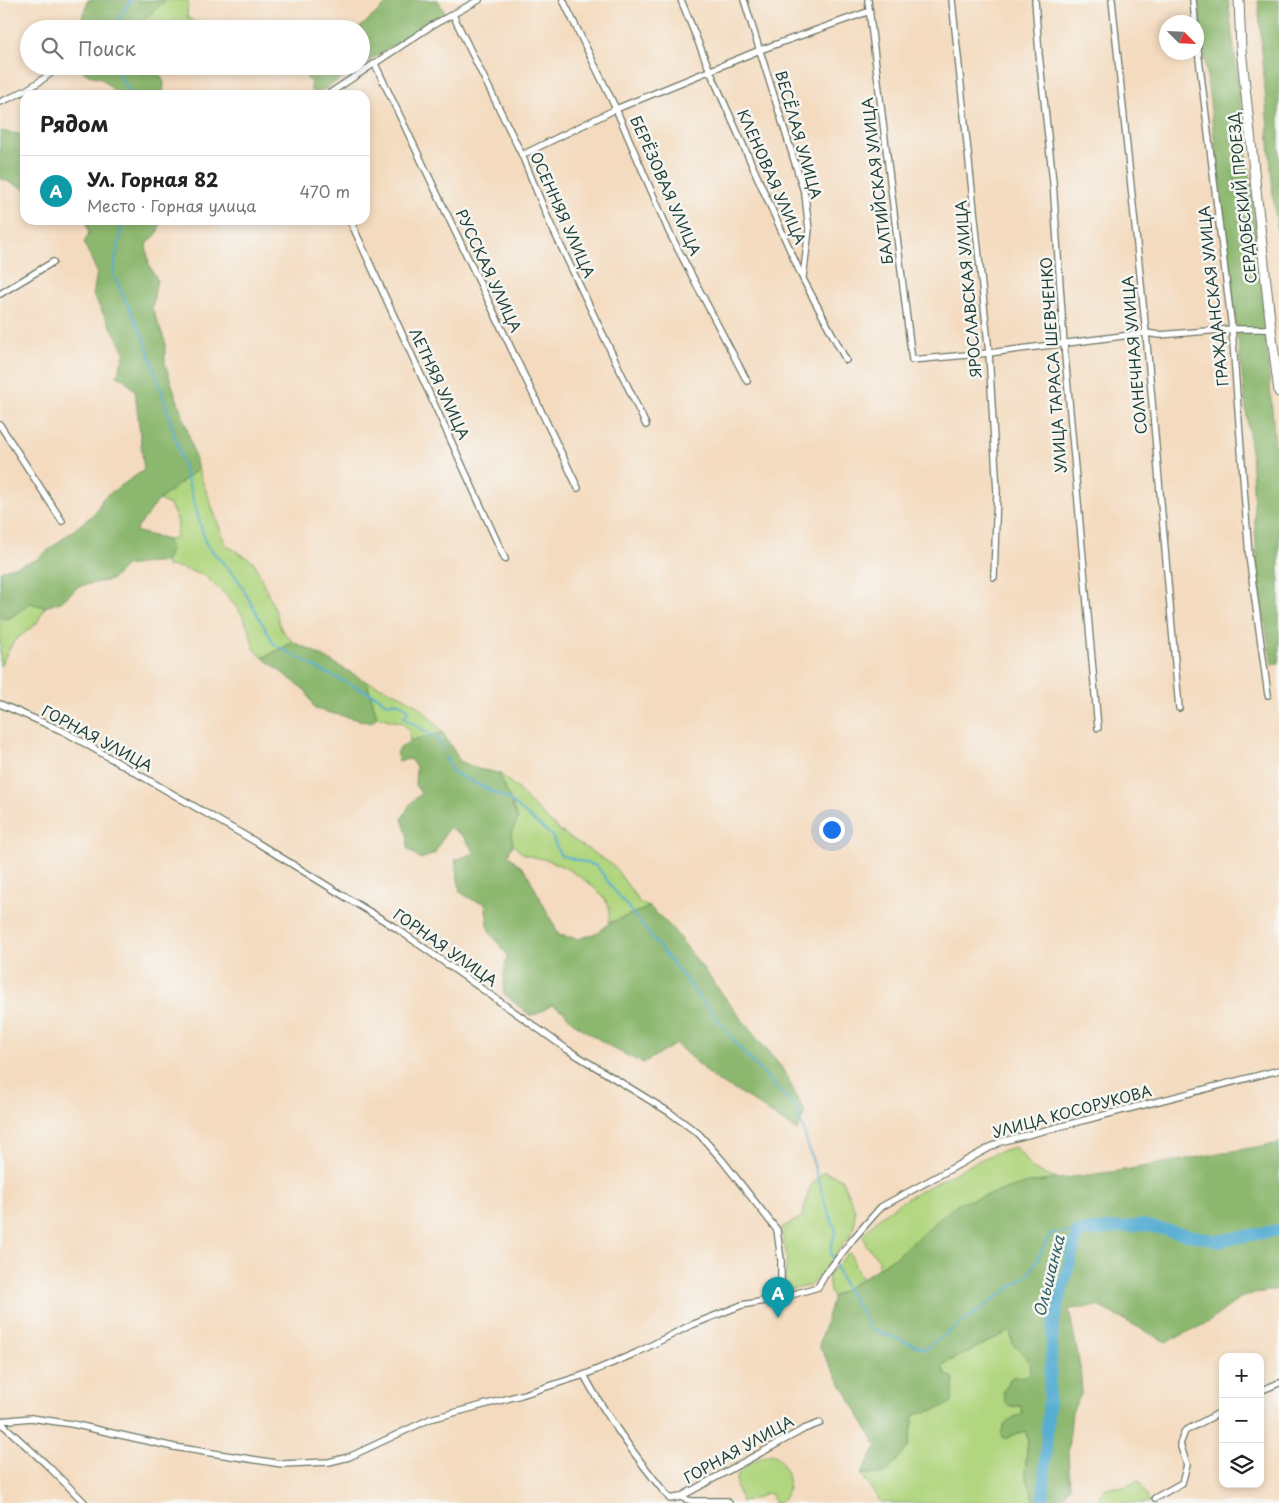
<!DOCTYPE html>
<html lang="ru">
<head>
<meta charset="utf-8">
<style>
  :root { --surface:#fff; --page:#f2f2f2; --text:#222; --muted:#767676; --line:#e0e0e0; --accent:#1a73e8 }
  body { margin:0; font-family:"Playpen Sans",sans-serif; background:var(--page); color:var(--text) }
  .controls { position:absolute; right:15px; bottom:15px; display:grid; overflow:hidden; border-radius:10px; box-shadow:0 2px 8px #0003 }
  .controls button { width:45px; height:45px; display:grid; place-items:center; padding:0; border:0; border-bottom:1px solid var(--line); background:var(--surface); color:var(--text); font:25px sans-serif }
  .compass { position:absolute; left:1159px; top:15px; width:45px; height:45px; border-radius:50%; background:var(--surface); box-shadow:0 2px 8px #0003; rotate:114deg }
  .you { position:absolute; left:831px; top:829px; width:18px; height:18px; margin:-12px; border:4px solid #fff; border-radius:50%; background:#1a73e8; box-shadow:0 0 0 8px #1a73e833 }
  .badge { display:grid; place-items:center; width:32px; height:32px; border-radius:50%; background:var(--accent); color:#fff; font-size:16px; font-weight:700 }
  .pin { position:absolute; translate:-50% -41px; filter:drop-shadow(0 1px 2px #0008) }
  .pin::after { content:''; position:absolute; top:26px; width:18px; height:15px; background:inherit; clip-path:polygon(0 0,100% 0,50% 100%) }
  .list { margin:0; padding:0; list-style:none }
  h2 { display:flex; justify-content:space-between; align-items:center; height:65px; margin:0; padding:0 20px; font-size:21px }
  h2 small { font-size:16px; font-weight:400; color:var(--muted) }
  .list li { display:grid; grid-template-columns:32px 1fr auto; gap:15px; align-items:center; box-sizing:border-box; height:70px; padding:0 20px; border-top:1px solid var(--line) }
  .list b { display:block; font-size:19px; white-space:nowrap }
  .list p { margin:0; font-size:16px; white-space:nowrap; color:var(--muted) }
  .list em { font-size:16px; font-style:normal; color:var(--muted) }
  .icon { flex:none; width:28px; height:28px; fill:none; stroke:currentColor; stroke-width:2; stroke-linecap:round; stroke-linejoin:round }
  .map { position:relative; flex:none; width:1279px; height:1503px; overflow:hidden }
  .search { position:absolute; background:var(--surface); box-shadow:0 2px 8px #0003; left:20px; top:20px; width:350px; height:55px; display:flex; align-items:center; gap:12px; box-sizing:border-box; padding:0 18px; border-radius:28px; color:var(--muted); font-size:19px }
  .panel { position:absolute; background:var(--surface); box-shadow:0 2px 8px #0003; left:20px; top:90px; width:350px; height:135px; border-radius:15px }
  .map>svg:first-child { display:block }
</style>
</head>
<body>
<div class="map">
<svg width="1279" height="1503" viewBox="0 0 1279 1503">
  <rect width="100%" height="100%" fill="#f6f6f2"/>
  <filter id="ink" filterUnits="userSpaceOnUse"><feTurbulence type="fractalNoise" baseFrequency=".02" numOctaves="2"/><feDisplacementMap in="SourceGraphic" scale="10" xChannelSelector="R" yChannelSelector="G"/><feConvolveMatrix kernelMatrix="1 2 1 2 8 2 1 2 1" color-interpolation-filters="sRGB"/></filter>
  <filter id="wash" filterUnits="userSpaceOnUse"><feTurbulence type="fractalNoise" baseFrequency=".0096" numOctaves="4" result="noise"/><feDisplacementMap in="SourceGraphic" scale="20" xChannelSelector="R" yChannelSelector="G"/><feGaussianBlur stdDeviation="1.12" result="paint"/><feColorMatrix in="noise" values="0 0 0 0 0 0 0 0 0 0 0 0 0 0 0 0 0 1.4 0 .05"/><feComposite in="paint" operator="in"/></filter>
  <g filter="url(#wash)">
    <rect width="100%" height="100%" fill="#f4dbbf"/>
    <g fill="#b1d67f" stroke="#688a5a">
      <path d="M165,0h23l-1,17 11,7 -16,2 -10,-2 -16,5h-19c6,-12 19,-18 28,-29z"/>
      <path d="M198,469l28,76 28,17 21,48 6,19 12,13 -30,16 -10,-11 -3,-15 -8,-17 -14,-18 -23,-21 -27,-9 -12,-1 -1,-4 6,-12 -3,-10 8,-3 2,-15 -8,-17 -11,-5z"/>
      <path d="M30,603l15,4 -8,16 -23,18 -14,25v-48h10z"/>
      <path d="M367,682c36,12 52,20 76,51l-33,8 -1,-11 -7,-7 -25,-6z"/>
      <path d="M499,773l19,16 10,12 32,30 54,35 26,37 10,4 -41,16c0,-4 1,-11 0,-16 -7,-19 -43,-41 -62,-47 -14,-4 -25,-3 -34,-16z"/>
      <path d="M1014,1147c9,5 10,14 18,21 7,6 18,8 26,11l-30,4 -150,86 1,-9 -13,-15 -3,-10c24,-30 55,-42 88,-60 21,-11 40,-22 63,-28z"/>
      <path d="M824,1172l17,6 14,32 -1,16 -4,10 -32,42 -9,8 -21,4 -4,-3 3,-29 -6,-30 21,-11c7,-21 3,-30 22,-45z"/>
      <path d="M849,1252c5,9 7,18 12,27l-28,18 -3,-5 -2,-17z"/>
      <path d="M1011,1330l2,15c9,6 15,13 18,24l-20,37h10l1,8 -15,25 6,-4 12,-4 3,8 -3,33 9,29 -3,2h-150l-20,-29h24l24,-28 5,-31 24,-6 7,-34 -3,-10z"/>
      <path d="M773,1454c15,10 22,36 7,49h-6l-2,-9 -6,-1 -7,4 -17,5c-10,-20 -7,-30 12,-41 7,-3 11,-6 19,-7z"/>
      <path d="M1138,1480l10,18 1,5h-53l8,-14 7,-2h14z"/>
    </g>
    <g fill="#8cb76e" stroke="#567a51">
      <path d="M88,0h77c-9,11 -22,17 -28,29h-59z"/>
      <path d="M398,0h40l7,13 -84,53v-37h-3l30,-26z"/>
      <path d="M1198,0h30l29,240 22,249v175l-7,1 -14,-85 -7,-128z"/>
      <path d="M1258,0h21v248l-6,-54z"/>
      <path d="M77,66h77l10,16 -1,13h-45l-17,-17 -13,-3z"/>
      <path d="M304,66h57l-43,27 -7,-2v-8l-10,-14z"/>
      <path d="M0,131l25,4v54l-25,-11z"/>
      <path d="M86,220h75l-4,14 -11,11 3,20 8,14 -5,29 13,33v23l21,61 12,44 -39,31 -24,31 33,9 3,10 -6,12h-11l-28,4 -15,14 -32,6 -18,16 -16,5 -15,-4 -20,15h-10v-47l36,-11 59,-47 8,-15 41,-28 -9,-79 -11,-12 -7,-3 8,-24 -32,-57 4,-23 -13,-29 5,-10z"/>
      <path d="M293,642l22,10 52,30 10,35 -6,6 -56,-14 -9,-18 -43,-33z"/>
      <path d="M443,733l17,28 18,8 21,4 19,46 -7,15 2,10 -5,11 18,16 33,64 20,4 20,-7 10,-9 41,-16 22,21 78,102 32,38 23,44 -8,19 -55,-37 -25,-13 -41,-37 -33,19 -27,-13 -40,-25 -13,-14 -11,-6 -15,9 -6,2 -27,-22v-21l3,-18 -18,-24 -4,-28 -12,-3 -13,-8 -5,-32 20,-7 -12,-17 -14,-9 -15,27 -13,5 -13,-10 -1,-15 -5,-15 8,-15 11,-11 -6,-8 1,-18 -6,-8 -11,2 -3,-8c10,-15 30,-16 47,-20z"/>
      <path d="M1279,1143v146l-36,7 -36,27 -41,19 -68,-36 -29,3 11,58 2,25 -10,20 -4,39 2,36 -13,16h-26l3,-2 -9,-29 3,-33 -3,-8 -12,4 -6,4 -6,-3c1,-15 9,-17 21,-22l-1,-8h-10l-6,-4 -2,-11 9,-14 15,-1 4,-7c-3,-11 -9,-18 -18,-24l-3,-14 -68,34 3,9 9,4 -2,24 -14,7 -24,6 -5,31 -24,28h-24l16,-28 -58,-100 14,-49 62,-40 62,-53 71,-21 90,-12z"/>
    </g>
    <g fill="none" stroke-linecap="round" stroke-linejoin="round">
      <g stroke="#57aed3" stroke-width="2">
        <path d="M112,29l16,-25 4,-4"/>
        <path d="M116,66l3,9 13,20"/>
        <path d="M123,220l-10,54 32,67 19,58 42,145 31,34 37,66 46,26 58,27 9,7 11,-2 11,8 -5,8 35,22 3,9"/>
        <path d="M445,756l7,16 56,27 44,37 8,19 37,11 14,20 133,167 53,56 31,103 8,18 -5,16v8l12,29 28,46 54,20 104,-75 22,-41 27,-1"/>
      </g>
      <path stroke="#57aed3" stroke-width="12" d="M1043,1503l10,-179 25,-92 65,-7 75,16 61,-11"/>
    </g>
  </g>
  <g filter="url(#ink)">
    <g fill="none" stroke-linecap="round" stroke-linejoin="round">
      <g stroke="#6a7465" stroke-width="8">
        <g id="minor">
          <path d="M563,0l53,109 53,123 78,149"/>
          <path d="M681,0l29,71 93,208 43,81"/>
          <path d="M744,0l61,195 4,35 -6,47"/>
          <path d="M868,0l44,360 77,-7 157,-20 13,2 73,-6h39"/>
          <path d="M952,0l37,353 8,139 -3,85"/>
          <path d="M1035,0l4,54 14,128 11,162 34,384"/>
          <path d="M1112,0l34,333 33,375"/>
          <path d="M1193,0l2,22"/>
          <path d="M453,15l69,140 27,66 97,204"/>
          <path d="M1196,34l36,295 17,227 19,139"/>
          <path d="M375,64l203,424"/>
          <path d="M327,95l104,-69 48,-26"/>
          <path d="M0,102c19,-7 35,-16 51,-29"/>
          <path d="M522,155l94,-46 144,-59 110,-39"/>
          <path d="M350,220l155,339"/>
          <path d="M0,294l53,-32"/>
          <path d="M0,425l62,96"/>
          <path d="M0,704l65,28 191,110 140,86 172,122 101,62 30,22 23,26 55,70 4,30v38"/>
          <path d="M584,1375c24,45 54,85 86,124l10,-2 124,-68 16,-6"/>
          <path d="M1260,1391l19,-8"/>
          <path d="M0,1421l31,-3 41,6 102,23 108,17 47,-2 20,-5 81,-38 91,-24 63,-20 52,-22 53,-27 53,-21 39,-7 37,-11 7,-12 28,-36 28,-32 119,-65 279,-72"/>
          <path d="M0,1422l47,43 38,38"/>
          <path d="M680,1497l11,4h36l2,2"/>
          <path d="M1155,1498l27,-15 5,-18 -7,-21 5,-13 38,-20"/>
        </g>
      </g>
      <g stroke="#6a7465" stroke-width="11">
        <path id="primary" d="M1239,0l2,49 30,280 8,63"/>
      </g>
      <use href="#minor" stroke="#fff" stroke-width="5.5"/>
      <use href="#primary" stroke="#fff" stroke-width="9"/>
    </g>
  </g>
  <g text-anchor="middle" stroke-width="5" stroke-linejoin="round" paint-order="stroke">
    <g font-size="15" fill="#1f3d34" stroke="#f6f6f2">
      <text transform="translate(798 135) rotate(74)" y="5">ВЕСЁЛАЯ УЛИЦА</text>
      <text transform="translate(771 177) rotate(66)" y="5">КЛЕНОВАЯ УЛИЦА</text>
      <text transform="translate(878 181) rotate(-97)" y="5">БАЛТИЙСКАЯ УЛИЦА</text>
      <text transform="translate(665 186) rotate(66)" y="5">БЕРЁЗОВАЯ УЛИЦА</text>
      <text transform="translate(1243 198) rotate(-96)" y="5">СЕРДОБСКИЙ ПРОЕЗД</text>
      <text transform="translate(562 215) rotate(66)" y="5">ОСЕННЯЯ УЛИЦА</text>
      <text transform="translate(488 271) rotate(65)" y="5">РУССКАЯ УЛИЦА</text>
      <text transform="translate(969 289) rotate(-95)" y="5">ЯРОСЛАВСКАЯ УЛИЦА</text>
      <text transform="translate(1214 296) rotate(-96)" y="5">ГРАЖДАНСКАЯ УЛИЦА</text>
      <text transform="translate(1135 355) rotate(-95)" y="5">СОЛНЕЧНАЯ УЛИЦА</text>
      <text transform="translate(1054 365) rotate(-94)" y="5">УЛИЦА ТАРАСА ШЕВЧЕНКО</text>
      <text transform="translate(439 384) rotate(65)" y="5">ЛЕТНЯЯ УЛИЦА</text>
      <text transform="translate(97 739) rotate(28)" y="5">ГОРНАЯ УЛИЦА</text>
      <text transform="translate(445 948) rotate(35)" y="5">ГОРНАЯ УЛИЦА</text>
      <text transform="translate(1072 1112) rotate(-15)" y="5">УЛИЦА КОСОРУКОВА</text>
      <text transform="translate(739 1450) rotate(-29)" y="5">ГОРНАЯ УЛИЦА</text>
    </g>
    <g font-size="16" font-style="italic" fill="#305f64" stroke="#f6f6f2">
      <text transform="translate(1049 1276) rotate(-76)" y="6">Ольшанка</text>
    </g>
  </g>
</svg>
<div class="controls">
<button>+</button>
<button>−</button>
<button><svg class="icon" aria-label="layers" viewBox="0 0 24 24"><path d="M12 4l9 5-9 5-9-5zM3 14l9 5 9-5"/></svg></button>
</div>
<svg class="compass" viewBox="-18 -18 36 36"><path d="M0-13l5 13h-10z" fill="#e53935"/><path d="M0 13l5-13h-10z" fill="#767676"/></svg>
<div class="you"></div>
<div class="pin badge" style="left:778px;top:1318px;background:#0f9aa8">A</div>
<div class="search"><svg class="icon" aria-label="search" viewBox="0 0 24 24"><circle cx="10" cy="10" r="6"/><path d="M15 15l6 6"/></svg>Поиск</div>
<section class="panel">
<h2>Рядом<small></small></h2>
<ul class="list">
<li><span class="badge" style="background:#0f9aa8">A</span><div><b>Ул. Горная 82</b><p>Место · Горная улица</p></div><em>470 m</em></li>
</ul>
</section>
</div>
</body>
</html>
